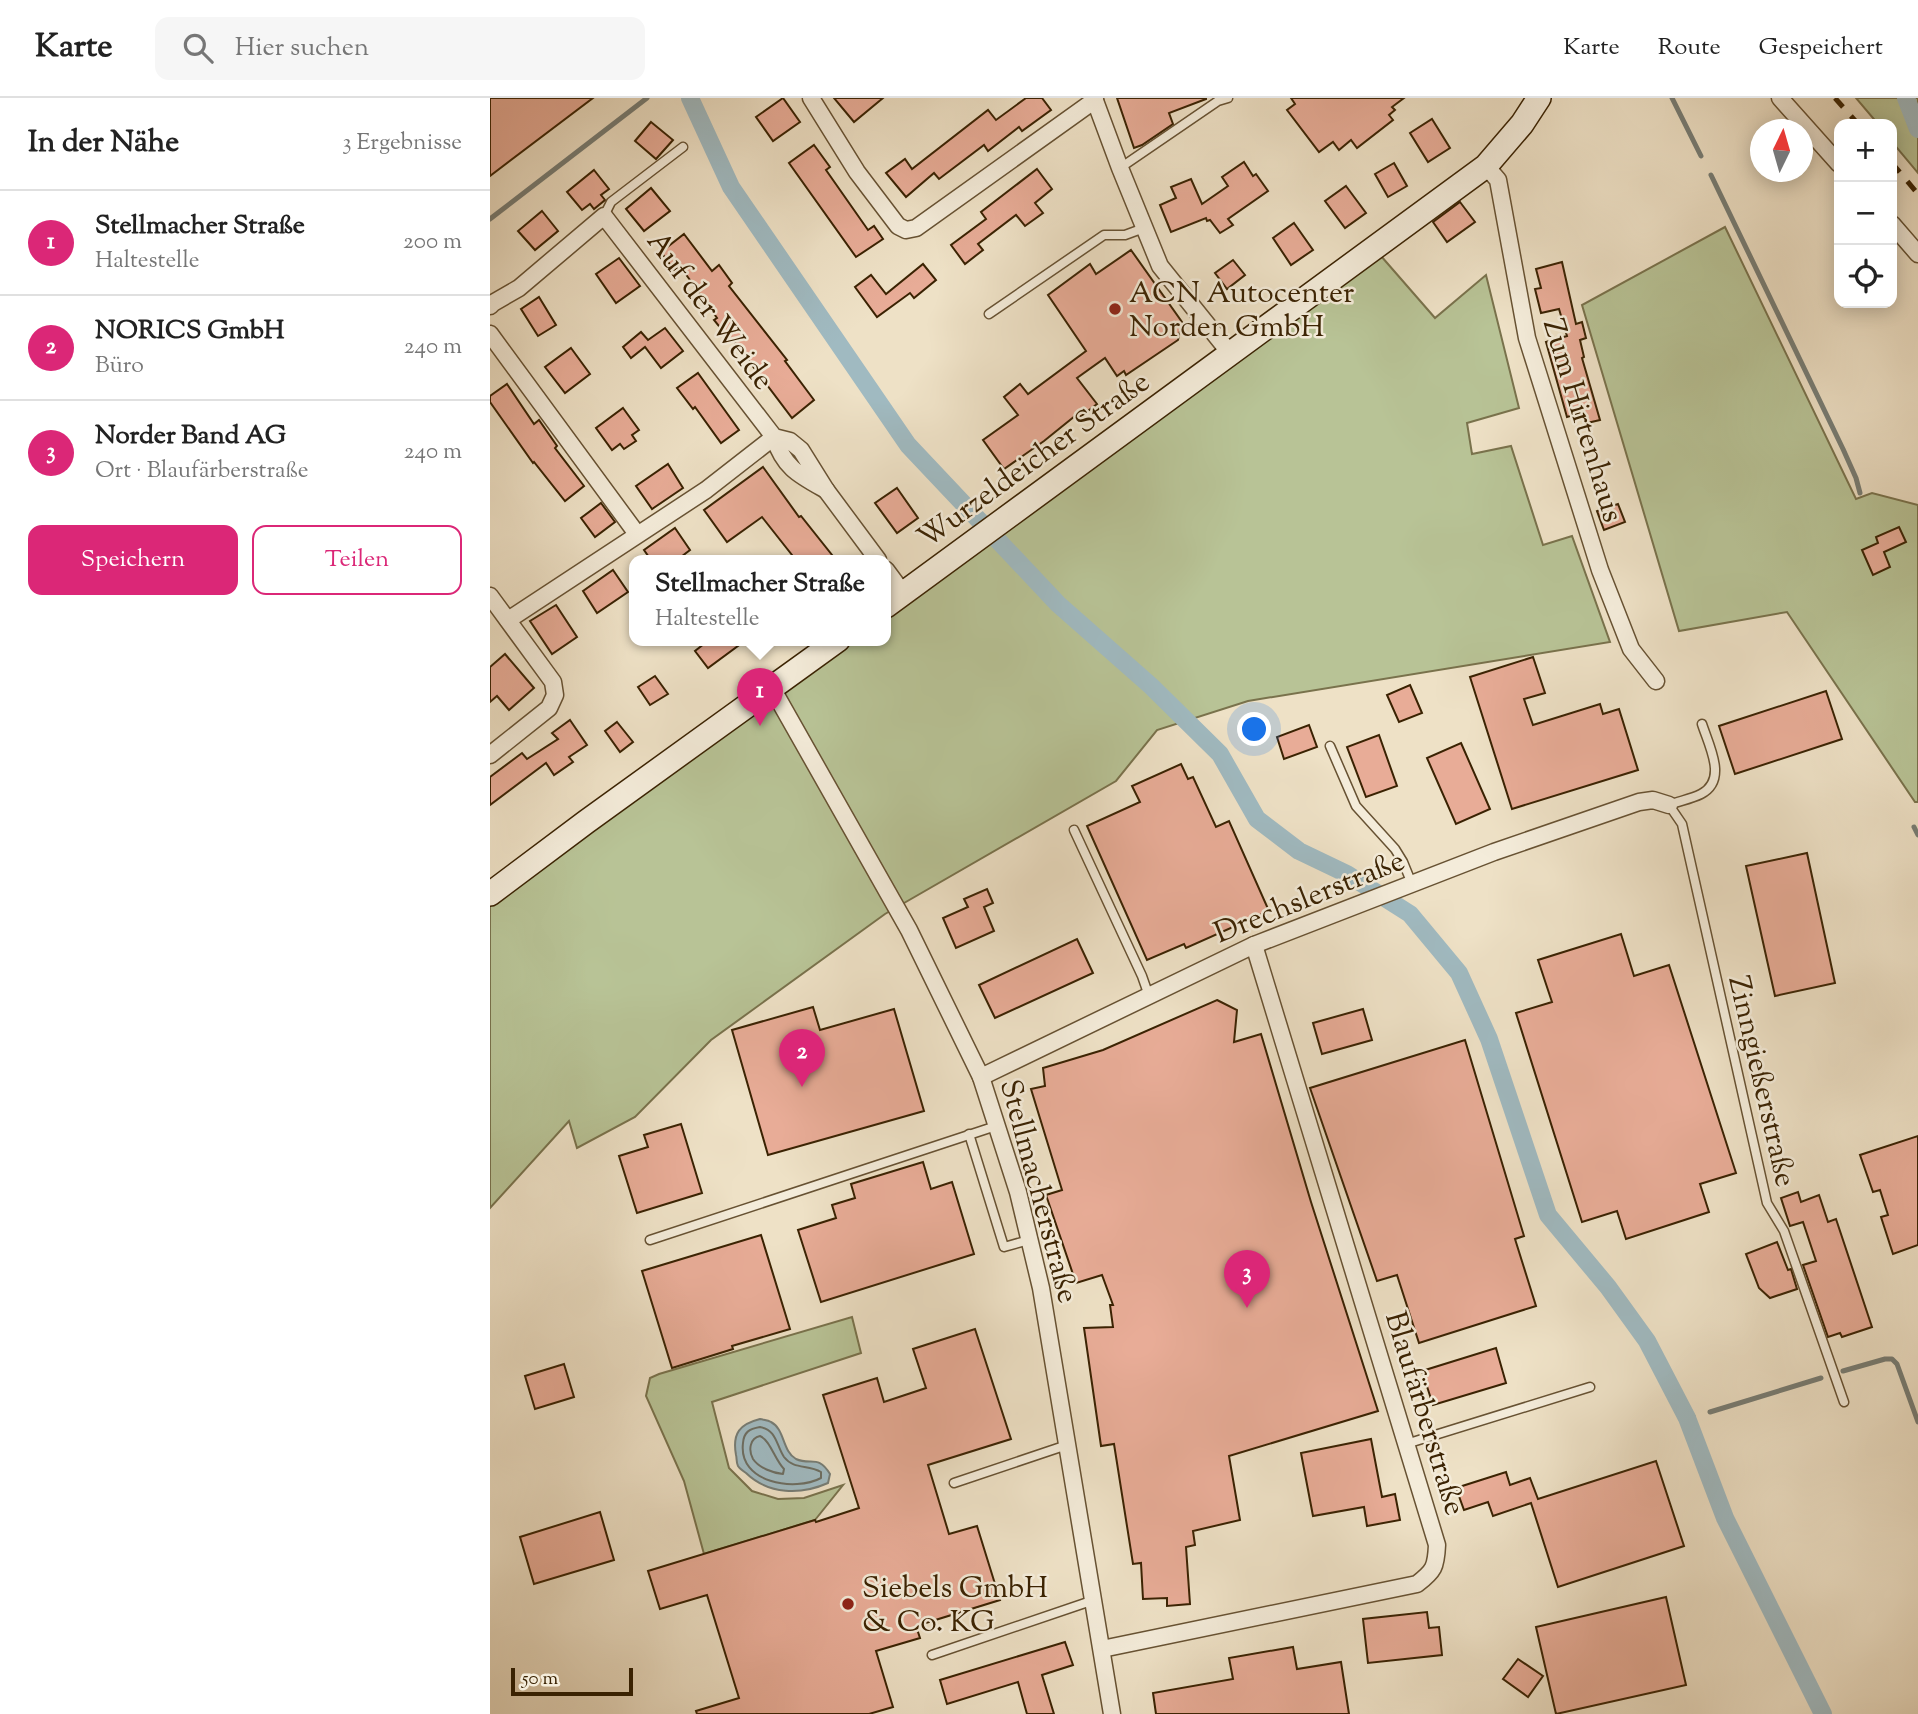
<!DOCTYPE html>
<html lang="de">
<head>
<meta charset="utf-8">
<style>
  :root { --surface:#fff; --page:#f6f6f6; --text:#222; --muted:#767676; --line:#e0e0e0; --accent:#db2777 }
  body { margin:0; font-family:"Sorts Mill Goudy",serif; background:var(--page); color:var(--text) }
  .controls { position:absolute; right:21px; top:21px; display:grid; overflow:hidden; border-radius:14px; box-shadow:0 4px 18px #0003 }
  .controls button { width:63px; height:63px; display:grid; place-items:center; padding:0; border:0; border-bottom:2px solid var(--line); background:var(--surface); color:var(--text); font:35px sans-serif }
  .compass { position:absolute; left:1260px; top:21px; width:63px; height:63px; border-radius:50%; background:var(--surface); box-shadow:0 4px 18px #0003; rotate:5deg }
  .scale { position:absolute; left:21px; bottom:18px; width:122px; box-sizing:border-box; padding-left:7px; border:4px solid #3a2202; border-top:0; font-size:19px; line-height:24px; white-space:nowrap; color:#3a2202; -webkit-text-stroke:5px #f4ecda; paint-order:stroke }
  .you { position:absolute; left:765px; top:632px; width:24px; height:24px; margin:-18px; border:5px solid #fff; border-radius:50%; background:#1a73e8; box-shadow:0 0 0 10px #1a73e833 }
  .badge { display:grid; place-items:center; width:46px; height:46px; border-radius:50%; background:var(--accent); color:#fff; font-size:23px; font-weight:700 }
  .pin { position:absolute; translate:-50% -58px; filter:drop-shadow(0 2px 4px #0008) }
  .pin::after { content:''; position:absolute; top:37px; width:24px; height:21px; background:inherit; clip-path:polygon(0 0,100% 0,50% 100%) }
  .popup { position:absolute; left:139px; top:457px; width:262px; height:91px; box-sizing:border-box; display:grid; place-content:center; border-radius:14px; background:var(--surface); filter:drop-shadow(0 2px 5px #0005); font-size:23px; white-space:nowrap; color:var(--muted) }
  .popup b { font-size:26px; color:var(--text) }
  .popup::after { content:''; position:absolute; left:50%; top:100%; margin-left:-14px; border:14px solid transparent; border-top-color:var(--surface) }
  .list { margin:0; padding:0; list-style:none }
  h2 { display:flex; justify-content:space-between; align-items:center; height:91px; margin:0; padding:0 28px; font-size:30px }
  h2 small { font-size:23px; font-weight:400; color:var(--muted) }
  .list li { display:grid; grid-template-columns:46px 1fr auto; gap:21px; align-items:center; box-sizing:border-box; height:105px; padding:0 28px; border-top:2px solid var(--line) }
  .list b { display:block; font-size:26px; white-space:nowrap }
  .list p { margin:0; font-size:23px; white-space:nowrap; color:var(--muted) }
  .list em { font-size:23px; font-style:normal; color:var(--muted) }
  .actions { display:flex; gap:14px; padding:21px 28px }
  .actions a { flex:1; padding:16px 0; border:2px solid var(--accent); border-radius:14px; text-align:center; font-size:24px; color:var(--accent) }
  .actions .main { background:var(--accent); color:#fff }
  .icon { flex:none; width:38px; height:38px; fill:none; stroke:currentColor; stroke-width:2; stroke-linecap:round; stroke-linejoin:round }
  .map { position:relative; flex:none; width:1428px; height:1616px; overflow:hidden }
  header { display:flex; align-items:center; gap:42px; box-sizing:border-box; height:98px; padding:0 35px; background:var(--surface); border-bottom:2px solid var(--line) }
  header strong { font-size:33px }
  nav { display:flex; gap:38px; margin-inline-start:auto; font-size:24px }
  .search { width:490px; height:63px; background:var(--page); display:flex; align-items:center; gap:18px; box-sizing:border-box; padding:0 24px; border-radius:14px; color:var(--muted); font-size:26px }
  main { display:flex }
  aside { flex:1; background:var(--surface) }
  .map>svg:first-child { display:block }
</style>
</head>
<body>
<header>
<strong>Karte</strong>
<div class="search"><svg class="icon" aria-label="search" viewBox="0 0 24 24"><circle cx="10" cy="10" r="6"/><path d="M15 15l6 6"/></svg>Hier suchen</div>
<nav><a>Karte</a><a>Route</a><a>Gespeichert</a></nav>
</header>
<main>
<aside>
<h2>In der Nähe<small>3 Ergebnisse</small></h2>
<ul class="list">
<li><span class="badge">1</span><div><b>Stellmacher Straße</b><p>Haltestelle</p></div><em>200 m</em></li>
<li><span class="badge">2</span><div><b>NORICS GmbH</b><p>Büro</p></div><em>240 m</em></li>
<li><span class="badge">3</span><div><b>Norder Band AG</b><p>Ort · Blaufärberstraße</p></div><em>240 m</em></li>
</ul>
<div class="actions"><a class="main">Speichern</a><a>Teilen</a></div>
</aside>
<div class="map">
<svg width="1428" height="1616" viewBox="0 0 1428 1616">
  <rect width="100%" height="100%" fill="#eee1c6"/>
  <filter id="stains"><feTurbulence type="fractalNoise" baseFrequency=".00286" numOctaves="4"/><feColorMatrix values="0 0 0 0 .2 0 0 0 0 .09 0 0 0 0 .02 0 0 0 .5 -.17"/></filter>
  <radialGradient id="worn" r=".72"><stop offset=".6" stop-color="#630" stop-opacity="0"/><stop offset="1" stop-color="#630" stop-opacity=".3"/></radialGradient>
  <g fill="#b8c396" stroke="#79724c" stroke-width="2">
    <path d="M1366,0h62v75l-26,-31v-18h-14z"/>
    <path d="M1235,129l131,272 16,-6 46,12v297h-3l-128,-190 -108,19 -97,-326z"/>
    <path d="M891,158l54,62 51,-43 33,133 -52,15 5,31 39,-8 32,99 29,-9 38,106 -362,59 -91,29 -41,51 -231,133 -174,126 -76,77 -58,31 -8,-27 -79,87v-303l30,-24 334,-241h32v-24z"/>
    <path d="M362,1219l9,36 -149,49 17,66 23,23 26,8 26,-1 39,-13 -28,35 -111,34 -20,-73 -38,-85 4,-18 9,-4z"/>
  </g>
  <path fill="#a0bac1" stroke="#777d75" stroke-width="2" d="M270,1321c4,1 8,1 11,3 14,7 11,29 25,37 15,7 22,-5 34,15l-2,9c-27,12 -59,12 -82,-10 -3,-2 -6,-4 -8,-7 -2,-4 -1,-8 -2,-11 -4,-22 4,-31 24,-36z"/>
  <g fill="none" stroke-linecap="round" stroke-linejoin="round">
    <g stroke="#6d6e62" stroke-width="2">
      <path d="M270,1329c17,3 16,18 24,30 10,13 24,7 37,15v6c-26,14 -83,5 -78,-35 1,-11 6,-14 17,-16z"/>
      <path d="M270,1338c10,4 15,24 24,33l-1,5c-10,-1 -24,-6 -30,-15 -5,-9 -3,-21 7,-23z"/>
    </g>
    <g stroke="#777d75" stroke-width="5">
      <path d="M1182,0l29,58"/>
      <path d="M1221,77l132,274 13,29 4,15"/>
      <path d="M0,121l157,-121"/>
      <path d="M1424,729l4,8"/>
      <path d="M1353,1273l42,-12h7l5,5 21,58"/>
      <path d="M1220,1314l111,-34"/>
      <path d="M1197,1320l6,-2"/>
    </g>
    <g stroke="#a0bac1" stroke-width="18">
      <path d="M200,0l41,89 177,258 150,159 93,82 69,68 37,65 42,32 48,23 63,40 49,59 30,66 59,176 60,72 39,54 40,77 38,100 98,196"/>
      <path d="M1416,0l12,31"/>
    </g>
  </g>
  <g fill="#e8ac97" stroke="#3a2202" stroke-width="2">
    <path d="M0,0h103l-103,78z"/>
    <path d="M293,0l17,24 -27,19 -17,-24z"/>
    <path d="M344,0h49l-29,24z"/>
    <path d="M536,0h16l9,12 -29,21 -3,-4 -31,24 -4,-6 -45,34 -5,-6 -28,24 -20,-24 19,-14 7,10 76,-59 8,10z"/>
    <path d="M627,0h89v1l-37,14 4,11 -31,21 -8,3z"/>
    <path d="M801,0h113l-12,9 3,3 -6,5 4,5 -36,28 -6,-8 -12,10 -6,-8 -14,10 -32,-42 8,-6z"/>
    <path d="M942,21l18,29 -22,14 -18,-29z"/>
    <path d="M161,24l22,18 -17,19 -21,-18z"/>
    <path d="M324,47l16,22 -4,3 42,60 6,-4 9,13 -27,18 -67,-94z"/>
    <path d="M754,64l9,14 3,-2 12,17 -40,28 5,6 -13,8 -10,-13 -3,1 -1,-3 -35,14 -11,-27 16,-7 -5,-11 20,-8 11,25 26,-18 -6,-9z"/>
    <path d="M904,65l13,23 -19,11 -13,-23z"/>
    <path d="M547,71l15,20 -17,14 8,10 -18,13 -9,-11 -38,29 5,6 -18,14 -14,-19 35,-26 -5,-7z"/>
    <path d="M104,72l15,19 -8,6 4,5 -11,9 -4,-5 -8,6 -15,-18z"/>
    <path d="M856,88l20,27 -21,15 -20,-27z"/>
    <path d="M161,90l19,23 -26,20 -18,-22z"/>
    <path d="M970,104l15,20 -28,20 -14,-20z"/>
    <path d="M52,113l16,20 -23,19 -17,-19z"/>
    <path d="M804,125l19,27 -22,15 -18,-27z"/>
    <path d="M194,136l28,37 7,-6 13,18 -3,3 58,74 -2,1 29,39 -22,18 -59,-78 -2,1 -17,-21 3,-2 -37,-52 -6,4 -13,-18z"/>
    <path d="M641,152l51,72 -4,18 -52,35 -2,-4 -7,5 -12,-18 -28,20 20,26 -20,15 -2,-3 -31,25 -40,28 -21,-29 35,-25 -14,-18 16,-13 8,10 58,-43 -38,-56 42,-31 6,10z"/>
    <path d="M129,160l21,28 -24,17 -20,-29z"/>
    <path d="M743,162l12,15 -18,14 -12,-16z"/>
    <path d="M1072,164l14,62 6,-2 4,16 -6,2 4,17 -2,1 18,62 -13,3 -4,-11 -16,5 -21,-75 21,-6 -8,-27 -18,4 -6,-24 6,-1 -5,-19z"/>
    <path d="M433,166l13,16 -22,18 -4,-5 -33,24 -22,-30 16,-12 15,19z"/>
    <path d="M49,199l17,28 -18,11 -17,-27z"/>
    <path d="M175,230l18,23 -22,17 -16,-21 -14,11 -8,-11 18,-15 7,8z"/>
    <path d="M81,250l19,26 -25,19 -20,-26z"/>
    <path d="M208,275l41,57 -18,13 -26,-36 -2,2 -16,-21z"/>
    <path d="M17,286l27,40 5,-4 18,26 -2,2 29,38 -19,15 -31,-39 -1,1 -43,-61v-6z"/>
    <path d="M133,310l16,22 -7,5 4,6 -12,8 -4,-5 -8,6 -16,-22z"/>
    <path d="M178,366l15,24 -31,21 -16,-23z"/>
    <path d="M273,369l36,50 2,-1 35,44h-40l-34,-43 -35,25 -23,-32z"/>
    <path d="M407,390l21,30 -21,15 -22,-30z"/>
    <path d="M111,405l14,19 -20,15 -14,-19z"/>
    <path d="M1128,406l7,18 -21,8 -7,-19z"/>
    <path d="M1409,429l7,15 -22,10 6,15 -17,8 -11,-25 16,-7 -2,-6z"/>
    <path d="M185,430l15,22 -13,10h-26l-7,-10z"/>
    <path d="M123,472l15,22 -31,21 -14,-22z"/>
    <path d="M66,507l21,32 -25,17 -22,-33z"/>
    <path d="M219,542h37l-38,28 -13,-17z"/>
    <path d="M15,556l29,34 -25,22 -12,-14 -7,6v-35z"/>
    <path d="M1043,559l12,36 -21,6 9,26 67,-21 3,10 16,-5 19,61 -126,39 -42,-132z"/>
    <path d="M165,578l13,18 -18,11 -12,-18z"/>
    <path d="M920,587l12,28 -23,9 -12,-27z"/>
    <path d="M1336,593l16,48 -107,35 -16,-48z"/>
    <path d="M80,622l17,25 -18,12 4,5 -19,13 -8,-12 -56,42v-28l32,-24 5,6 31,-20 -6,-6z"/>
    <path d="M127,624l16,20 -13,10 -15,-21z"/>
    <path d="M819,627l8,22 -33,12 -7,-22z"/>
    <path d="M889,637l18,51 -31,11 -19,-50z"/>
    <path d="M971,645l29,66 -34,15 -29,-66z"/>
    <path d="M691,666l7,15 5,-2 23,50 13,-6 40,90 -83,37 -2,-4 -37,16 -60,-134 53,-24 -8,-16z"/>
    <path d="M1317,755l28,130 -60,13 -29,-130z"/>
    <path d="M497,791l6,14 -9,4 10,24 -38,17 -13,-30 25,-11 -4,-8z"/>
    <path d="M1131,836l13,42 35,-11 67,208 -36,11 9,28 -83,27 -9,-28 -35,11 -66,-209 36,-11 -14,-42z"/>
    <path d="M587,841l16,34 -98,45 -16,-33z"/>
    <path d="M727,902l20,10 -3,32 27,-8 50,168 67,209 -149,45 11,64 -47,11 2,14 -9,2 4,57 -23,2v-8l-24,1 -2,-36 -8,1 -19,-120 -13,2 -17,-118 29,-1 -3,-22h3l-11,-30 -26,8 -30,-88 16,-5 -31,-101 14,-3 -2,-18 60,-18z"/>
    <path d="M323,909l7,23 74,-21 30,102 -156,44 -36,-125z"/>
    <path d="M873,911l9,31 -50,14 -9,-31z"/>
    <path d="M975,942l59,196 -9,3 21,67 -117,37 -22,-68 -20,6 -67,-193z"/>
    <path d="M191,1026l21,69 -65,20 -18,-57 29,-9 -4,-12z"/>
    <path d="M1428,1038v109l-25,9 -12,-37 7,-2 -8,-25 -7,2 -13,-37z"/>
    <path d="M433,1064l8,27 21,-7 22,72 -153,48 -23,-72 38,-12 -4,-13 23,-7 -4,-14z"/>
    <path d="M1308,1094l3,10 18,-7 9,27 8,-3 36,108 -30,10 -2,-4 -12,4 -25,-72 13,-4 -13,-39 -13,4 -9,-28z"/>
    <path d="M271,1137l29,94 -58,17 1,3 -61,19 -30,-97z"/>
    <path d="M1287,1144l11,28 3,-1 6,20 -27,9 -11,-10 -13,-34z"/>
    <path d="M485,1231l36,110 -83,26 21,69 28,-8 23,74 -84,26 4,12 -44,13 17,56 -24,7h-172l-1,-3 43,-13 -32,-103 -47,14 -12,-38 167,-51 1,2 43,-14 -36,-113 54,-17 7,24 42,-14 -13,-39z"/>
    <path d="M1006,1250l10,35 -73,22 -11,-34z"/>
    <path d="M74,1266l10,33 -39,12 -10,-33z"/>
    <path d="M881,1341l11,58 13,-3 5,26 -33,6 -3,-19 -51,9 -12,-63z"/>
    <path d="M1166,1363l28,85 -126,41 -27,-84 -38,13 -5,-14 -24,8 -8,-22 50,-16 4,13 20,-7 8,21z"/>
    <path d="M110,1414l14,48 -80,24 -14,-47z"/>
    <path d="M1176,1499l20,88 -130,29 -20,-87z"/>
    <path d="M937,1514l2,16 10,-1 3,28 -74,8 -5,-44z"/>
    <path d="M575,1544l8,23 -31,10 12,39h-27l-9,-32 -71,22 -7,-24z"/>
    <path d="M803,1549l4,22 44,-7 8,52h-193l-3,-21 80,-14 -4,-21z"/>
    <path d="M1028,1561l25,17 -15,21 -25,-18z"/>
  </g>
  <g fill="none" stroke-linecap="round" stroke-linejoin="round">
    <g stroke="#675233" stroke-width="11">
      <g id="service">
        <path d="M630,70l98,-67 10,-3"/>
        <path d="M114,118l7,-14 72,-55"/>
        <path d="M499,216l115,-79h21l19,-7"/>
        <path d="M1212,626c7,22 26,56 -1,70 -10,5 -22,7 -32,11l13,19 85,379 17,28 60,171"/>
        <path d="M840,648l26,60 39,43 8,13 9,22"/>
        <path d="M584,732l68,146 7,20"/>
        <path d="M479,1036l35,113 25,-7"/>
        <path d="M160,1142l346,-114"/>
        <path d="M916,1346l184,-57"/>
        <path d="M464,1385l113,-38"/>
        <path d="M442,1557l162,-55"/>
      </g>
    </g>
    <g stroke="#675233" stroke-width="19">
      <g id="minor">
        <path d="M321,0l46,74 41,54 8,4 10,-2 179,-128"/>
        <path d="M604,0l26,70 40,98 70,87"/>
        <path d="M1290,0l59,66"/>
        <path d="M996,68l12,14 29,158 73,232 31,79 25,32"/>
        <path d="M1402,126l26,30"/>
        <path d="M0,208l3,-3 26,-15 85,-72 170,221c10,31 25,38 52,53l-25,-40 -11,-9 -16,-4"/>
        <path d="M0,236l147,200"/>
        <path d="M336,392l52,70"/>
        <path d="M396,472l17,23"/>
        <path d="M0,498l63,86 2,13 -6,13 -59,47"/>
        <path d="M18,522l198,-130 68,-53"/>
        <path d="M282,590l137,242 72,147 37,115 23,96 71,426"/>
        <path d="M491,979l273,-132 240,-93 145,-50 14,-2 16,5"/>
        <path d="M612,1551l315,-65c17,-13 19,-17 20,-39l-183,-600"/>
      </g>
    </g>
    <g stroke="#3a2202" stroke-width="26">
      <g id="secondary">
        <path d="M396,508l600,-440 36,-42 17,-26"/>
        <path d="M0,796l96,-72 252,-182"/>
      </g>
    </g>
    <use href="#service" stroke="#f4ecda" stroke-width="8"/>
    <use href="#minor" stroke="#f4ecda" stroke-width="16"/>
    <use href="#secondary" stroke="#f4ecda" stroke-width="23"/>
    <g stroke="#3a2202" stroke-width="5" stroke-dasharray="12 12" stroke-linecap="butt">
      <path d="M1345,0l23,26"/>
      <path d="M1402,65l26,31"/>
    </g>
  </g>
  <g fill="#8f2418" stroke="#f4ecda" stroke-width="2.5">
    <circle cx="625" cy="211" r="7"/>
    <circle cx="358" cy="1506" r="7"/>
  </g>
  <g text-anchor="middle" stroke-width="5" stroke-linejoin="round" paint-order="stroke">
    <g font-size="30" fill="#3a2202" stroke="#f4ecda" text-anchor="start">
      <text x="639" y="204">ACN Autocenter<tspan x="639" dy="34">Norden GmbH</tspan></text>
      <text x="372" y="1499">Siebels GmbH<tspan x="372" dy="34">&amp; Co. KG</tspan></text>
    </g>
    <g font-size="30" fill="#3a2202" stroke="#f4ecda">
      <text transform="translate(221 212) rotate(53)" y="10">Auf der Weide</text>
      <text transform="translate(1094 322) rotate(73)" y="10">Zum Hirtenhaus</text>
      <text transform="translate(543 361) rotate(-36)" y="10">Wurzeldeicher Straße</text>
      <text transform="translate(819 798) rotate(-22)" y="10">Drechslerstraße</text>
      <text transform="translate(1273 983) rotate(77)" y="10">Zinngießerstraße</text>
      <text transform="translate(550 1093) rotate(75)" y="10">Stellmacherstraße</text>
      <text transform="translate(936 1315) rotate(73)" y="10">Blaufärberstraße</text>
    </g>
  </g>
  <rect width="100%" height="100%" filter="url(#stains)"/>
  <rect width="100%" height="100%" fill="url(#worn)"/>
</svg>
<div class="controls">
<button>+</button>
<button>−</button>
<button><svg class="icon" aria-label="locate" viewBox="0 0 24 24"><circle cx="12" cy="12" r="6"/><path d="M12 2v4M12 18v4M2 12h4M18 12h4"/></svg></button>
</div>
<svg class="compass" viewBox="-18 -18 36 36"><path d="M0-13l5 13h-10z" fill="#e53935"/><path d="M0 13l5-13h-10z" fill="#767676"/></svg>
<div class="scale">50 m</div>
<div class="you"></div>
<div class="pin badge" style="left:270px;top:628px">1</div>
<div class="popup"><b>Stellmacher Straße</b>Haltestelle</div>
<div class="pin badge" style="left:312px;top:989px">2</div>
<div class="pin badge" style="left:757px;top:1210px">3</div>
</div>
</main>
</body>
</html>
